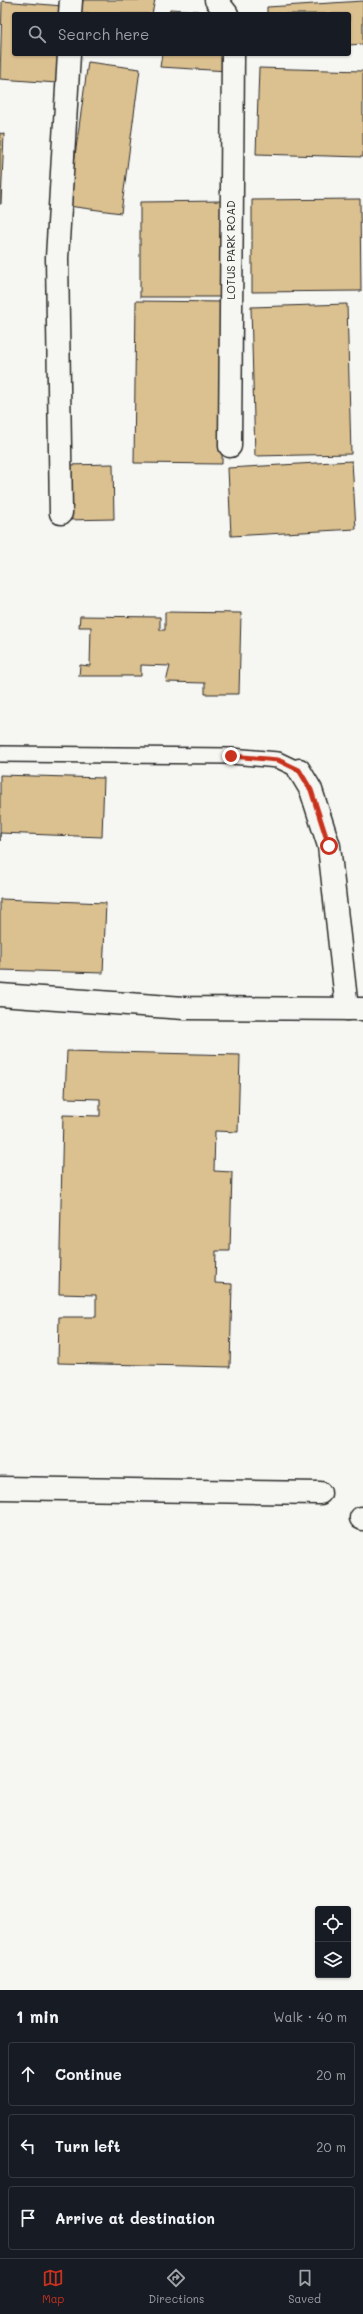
<!DOCTYPE html>
<html lang="en">
<head>
<meta charset="utf-8">
<style>
  :root { --surface:#171b24; --page:#242831; --text:#f1f3f6; --muted:#9ea1a6; --line:#363941; --accent:#c8321e }
  body { margin:0; font-family:Mali,sans-serif; background:var(--page); color:var(--text) }
  .controls { position:absolute; right:12px; bottom:12px; display:grid; overflow:hidden; border-radius:4px; box-shadow:0 1px 3px #0004 }
  .controls button { width:36px; height:36px; display:grid; place-items:center; padding:0; border:0; border-bottom:1px solid var(--line); background:var(--surface); color:var(--text); font:20px sans-serif }
  .stop { position:absolute; width:12px; height:12px; margin:-9px; border:3px solid #c8321e; border-radius:50%; background:#fff }
  .stop.end { background:#c8321e; border-color:#fff; box-shadow:0 1px 4px #0008 }
  .list { margin:0; padding:0; list-style:none }
  h2 { display:flex; justify-content:space-between; align-items:center; height:52px; margin:0; padding:0 16px; font-size:17px }
  h2 small { font-size:13px; font-weight:400; color:var(--muted) }
  .list li { display:grid; grid-template-columns:26px 1fr auto; gap:12px; align-items:center; box-sizing:border-box; height:64px; margin:0 8px 8px; padding:0 8px; border:1px solid var(--line); border-radius:4px }
  .list b { display:block; font-size:15px; white-space:nowrap }
  .list em { font-size:13px; font-style:normal; color:var(--muted) }
  .icon { flex:none; width:22px; height:22px; fill:none; stroke:currentColor; stroke-width:2; stroke-linecap:round; stroke-linejoin:round }
  .map { position:relative; flex:none; width:363px; height:1990px; overflow:hidden }
  .search { position:absolute; background:var(--surface); box-shadow:0 1px 3px #0004; left:12px; right:12px; top:12px; height:44px; display:flex; align-items:center; gap:10px; box-sizing:border-box; padding:0 14px; border-radius:4px; color:var(--muted); font-size:15px }
  .sheet { height:268px; background:var(--surface) }
  nav { display:flex; justify-content:space-around; align-items:center; box-sizing:border-box; height:56px; border-top:1px solid var(--line); background:var(--surface); font-size:11px; color:var(--muted) }
  nav a { display:grid; justify-items:center; gap:2px }
  nav .on { color:var(--accent) }
  .map>svg:first-child { display:block }
</style>
</head>
<body>
<div class="map">
<svg width="363" height="1990" viewBox="0 0 363 1990">
  <rect width="100%" height="100%" fill="#f6f6f2"/>
  <filter id="ink" filterUnits="userSpaceOnUse"><feTurbulence type="fractalNoise" baseFrequency=".025" numOctaves="2"/><feDisplacementMap in="SourceGraphic" scale="8" xChannelSelector="R" yChannelSelector="G"/><feConvolveMatrix kernelMatrix="1 2 1 2 8 2 1 2 1" color-interpolation-filters="sRGB"/></filter>
  <g filter="url(#ink)">
    <g fill="#dbc090" stroke="#2b2b2b">
      <path d="M83,0h72l-3,14h-71z"/>
      <path d="M2,1l61,5 -1,8h-48v40h45l-2,29 -57,-4z"/>
      <path d="M363,1v43l-14,1v-31h-82v-7z"/>
      <path d="M170,9l28,2 -1,3h-28z"/>
      <path d="M162,54h67l-1,17 -68,-4z"/>
      <path d="M88,62l52,7 -19,144 -53,-7z"/>
      <path d="M259,68l104,3v86l-107,-3z"/>
      <path d="M0,133l4,1 -3,70h-1z"/>
      <path d="M360,199l1,92 -109,1v-92z"/>
      <path d="M223,201v96h-83v-95z"/>
      <path d="M136,301l88,1 -2,162 -88,-1z"/>
      <path d="M347,304l4,150 -96,2 -4,-149z"/>
      <path d="M352,461l4,68 -125,7 -3,-68z"/>
      <path d="M113,464l1,55 -47,1 -1,-55z"/>
      <path d="M165,612l76,1 -2,81h-34v-11l-39,-1 4,-16 -29,-1v11h-62l1,-11 10,1 1,-39h-12l1,-11 80,1v13h5z"/>
      <path d="M0,775l104,3 -2,59 -102,-4v8z"/>
      <path d="M0,899l106,4 -3,70 -103,-3z"/>
      <path d="M67,1051l173,4 -2,77 -23,-1 -1,40 18,1 -2,79h-14l-1,32 17,1 -2,83 -172,-4 1,-46h37v-22l-37,-1 4,-179 37,1v-17l-35,-1z"/>
    </g>
    <g fill="none" stroke-linecap="round" stroke-linejoin="round">
      <g stroke="#2b2b2b" stroke-width="18">
        <path id="lane" d="M0,754l231,2 47,4 21,10"/>
      </g>
      <g stroke="#2b2b2b" stroke-width="25">
        <g id="street">
          <path d="M216,0l11,14"/>
          <path d="M70,14l1,-14"/>
          <path d="M230,446l3,-392"/>
          <path d="M61,513l-4,-255 12,-204"/>
          <path d="M299,770l12,20 18,56 18,163"/>
          <path d="M0,995l184,13 179,1"/>
          <path d="M0,1488l320,5"/>
          <path d="M361,1518l2,1"/>
        </g>
      </g>
      <use href="#lane" stroke="#f6f6f2" stroke-width="15"/>
      <use href="#street" stroke="#f6f6f2" stroke-width="22"/>
    </g>
  </g>
  <g fill="none" stroke-linecap="round" stroke-linejoin="round" filter="url(#ink)">
    <path stroke="#c8321e" stroke-width="5" d="M231,756l47,4 21,10 12,20 18,56"/>
  </g>
  <g text-anchor="middle" stroke-width="4" stroke-linejoin="round" paint-order="stroke">
    <g font-size="11" fill="#2b2b2b" stroke="#f6f6f2">
      <text transform="translate(231 250) rotate(-90)" y="4">LOTUS PARK ROAD</text>
    </g>
  </g>
</svg>
<div class="controls">
<button><svg class="icon" aria-label="locate" viewBox="0 0 24 24"><circle cx="12" cy="12" r="6"/><path d="M12 2v4M12 18v4M2 12h4M18 12h4"/></svg></button>
<button><svg class="icon" aria-label="layers" viewBox="0 0 24 24"><path d="M12 4l9 5-9 5-9-5zM3 14l9 5 9-5"/></svg></button>
</div>
<div class="stop" style="left:329px;top:846px"></div>
<div class="stop end" style="left:231px;top:756px"></div>
<div class="search"><svg class="icon" aria-label="search" viewBox="0 0 24 24"><circle cx="10" cy="10" r="6"/><path d="M15 15l6 6"/></svg>Search here</div>
</div>
<section class="sheet">
<h2>1 min<small>Walk · 40 m</small></h2>
<ul class="list">
<li><svg class="icon" aria-label="ahead" viewBox="0 0 24 24"><path d="M12 20V5M6 11l6-6 6 6"/></svg><div><b>Continue</b></div><em>20 m</em></li>
<li><svg class="icon" aria-label="left" viewBox="0 0 24 24"><path d="M17 20v-9H6M10 6l-5 5 5 5"/></svg><div><b>Turn left</b></div><em>20 m</em></li>
<li><svg class="icon" aria-label="arrive" viewBox="0 0 24 24"><path d="M6 21V4h12l-3 4 3 4H6"/></svg><div><b>Arrive at destination</b></div></li>
</ul>
</section>
<nav>
<a class="on"><svg class="icon" aria-label="map" viewBox="0 0 24 24"><path d="M3 6l6-2 6 2 6-2v14l-6 2-6-2-6 2zM9 4v14M15 6v14"/></svg>Map</a>
<a><svg class="icon" aria-label="directions" viewBox="0 0 24 24"><path d="M12 3l9 9-9 9-9-9zM9 14v-3h6M13 9l2 2-2 2"/></svg>Directions</a>
<a><svg class="icon" aria-label="saved" viewBox="0 0 24 24"><path d="M7 4h10v16l-5-4-5 4z"/></svg>Saved</a>
</nav>
</body>
</html>
